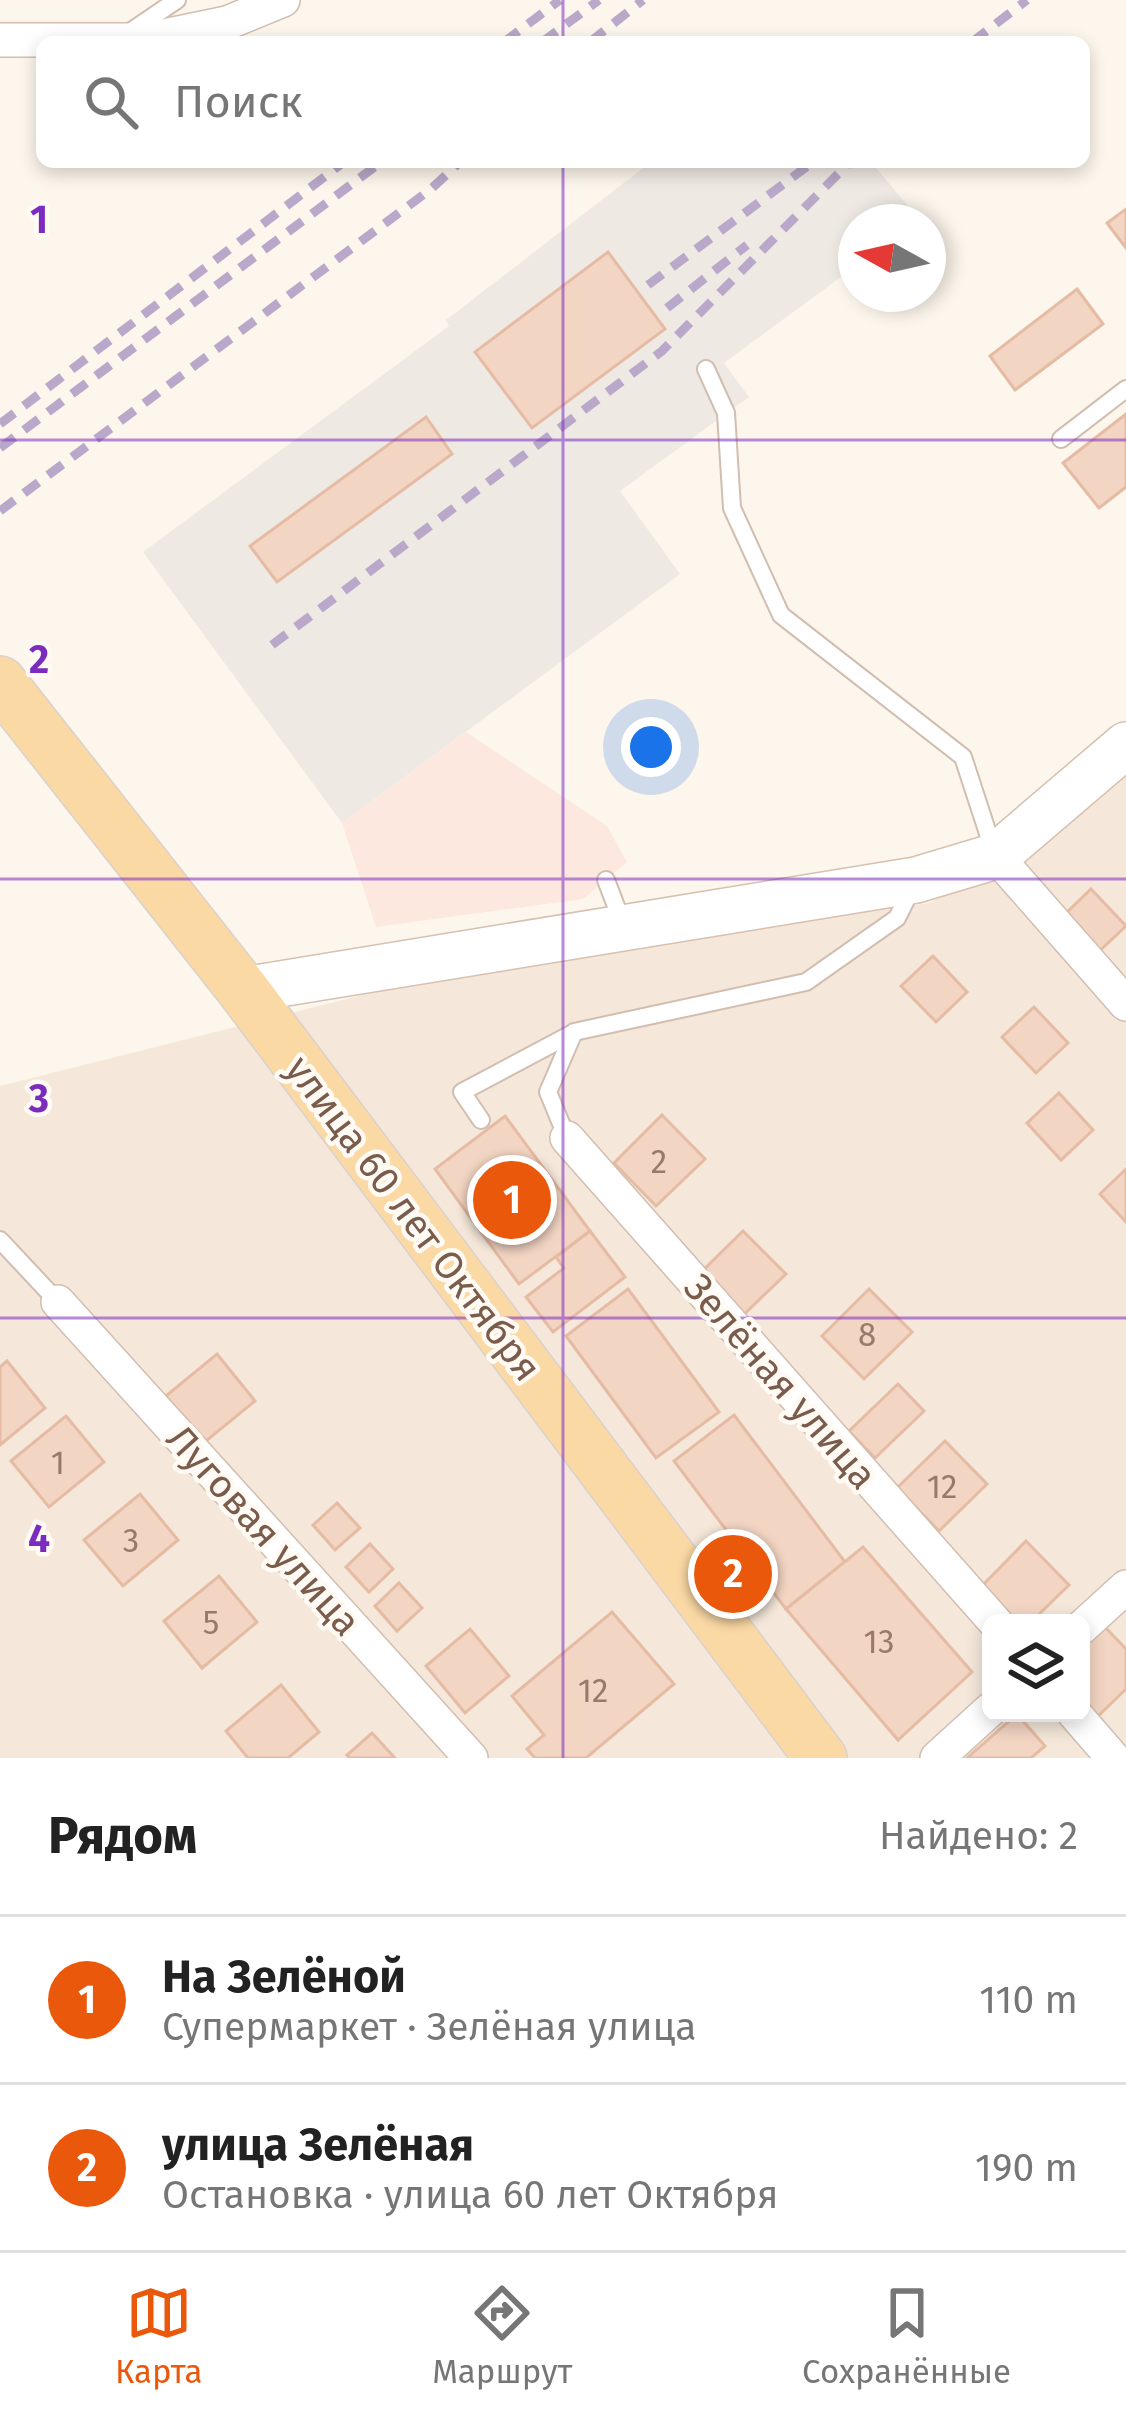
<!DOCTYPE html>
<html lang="ru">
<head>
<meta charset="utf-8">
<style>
  :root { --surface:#fff; --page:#f2f2f2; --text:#222; --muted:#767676; --line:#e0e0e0; --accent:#ea580c }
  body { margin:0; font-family:"Fira Sans",sans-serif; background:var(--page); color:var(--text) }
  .controls { position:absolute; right:36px; bottom:36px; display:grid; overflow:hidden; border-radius:18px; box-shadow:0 6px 18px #0003 }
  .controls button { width:108px; height:108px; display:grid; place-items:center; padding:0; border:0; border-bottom:3px solid var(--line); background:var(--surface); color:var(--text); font:60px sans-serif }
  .compass { position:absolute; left:838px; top:204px; width:108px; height:108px; border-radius:50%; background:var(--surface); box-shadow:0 6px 18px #0003; rotate:278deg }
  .you { position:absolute; left:651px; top:747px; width:42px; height:42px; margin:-30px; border:9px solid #fff; border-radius:50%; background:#1a73e8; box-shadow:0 0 0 18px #1a73e833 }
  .badge { display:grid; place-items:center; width:78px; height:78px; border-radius:50%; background:var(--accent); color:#fff; font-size:39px; font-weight:700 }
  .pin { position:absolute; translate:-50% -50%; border:6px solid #fff; box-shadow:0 3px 12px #0006 }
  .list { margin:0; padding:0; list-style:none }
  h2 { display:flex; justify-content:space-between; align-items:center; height:156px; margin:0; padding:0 48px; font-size:51px }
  h2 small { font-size:39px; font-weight:400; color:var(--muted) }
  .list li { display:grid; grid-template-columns:78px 1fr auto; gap:36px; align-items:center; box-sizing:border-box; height:168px; padding:0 48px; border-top:3px solid var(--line) }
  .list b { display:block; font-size:45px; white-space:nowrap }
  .list p { margin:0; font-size:39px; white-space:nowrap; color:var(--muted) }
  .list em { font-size:39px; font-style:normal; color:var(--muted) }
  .icon { flex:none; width:66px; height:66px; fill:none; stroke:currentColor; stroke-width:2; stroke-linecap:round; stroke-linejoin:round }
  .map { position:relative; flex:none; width:1126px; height:1758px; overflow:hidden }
  .search { position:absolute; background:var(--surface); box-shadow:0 6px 18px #0003; left:36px; right:36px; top:36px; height:132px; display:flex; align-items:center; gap:30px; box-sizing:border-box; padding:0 42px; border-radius:18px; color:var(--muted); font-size:45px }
  .sheet { height:492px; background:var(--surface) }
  nav { display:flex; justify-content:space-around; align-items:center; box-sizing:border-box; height:168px; border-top:3px solid var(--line); background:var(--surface); font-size:33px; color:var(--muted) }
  nav a { display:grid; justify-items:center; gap:6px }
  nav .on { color:var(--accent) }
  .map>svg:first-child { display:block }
</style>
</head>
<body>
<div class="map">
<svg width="1126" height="1758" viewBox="0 0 1126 1758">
  <rect width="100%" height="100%" fill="#fdf6ec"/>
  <path fill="#f5e8da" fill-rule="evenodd" d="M1126,758v1000h-1126v-672l490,-123 439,-60 85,-47zM991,1623h90v90h-90z"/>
  <path fill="#fde8e0" d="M466,732l141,94 20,36 -44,37 -207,28 -34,-104z"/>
  <path fill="#efe9e4" d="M651,162h220l48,57 -4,3h-59v44l-132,97 25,34 -129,94 60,83 -338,249 -199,-271 306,-226 -3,-6z"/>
  <g fill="#f3d5c3" stroke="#e6bba3" stroke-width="3">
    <path d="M1126,209v39l-19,-25z"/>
    <path d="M608,252l57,77 -133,99 -57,-76z"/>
    <path d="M1077,289l26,35 -88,66 -25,-34z"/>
    <path d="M1126,414v73l-27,21 -36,-45z"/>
    <path d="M426,417l26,37 -175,128 -27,-36z"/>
    <path d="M1091,889l35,37 -32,30 -34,-37z"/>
    <path d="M933,956l34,36 -31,30 -35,-36z"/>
    <path d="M1034,1007l34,36 -32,30 -34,-36z"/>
    <path d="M1059,1093l34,37 -32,30 -34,-37z"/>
    <path d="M662,1115l43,44 -49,47 -42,-43z"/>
    <path d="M505,1116l85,115 -71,53 -84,-115z"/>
    <path d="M1126,1169v53l-26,-28z"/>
    <path d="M590,1231l35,46 -72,55 -27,-35 38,-29 -8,-11z"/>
    <path d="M743,1231l43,43 -49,47 -42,-43z"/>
    <path d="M628,1289l91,123 -63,46 -90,-122z"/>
    <path d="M869,1289l43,43 -48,47 -42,-43z"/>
    <path d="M217,1354l38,47 -55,45 -39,-46z"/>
    <path d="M7,1361l38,47 -45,37v-78z"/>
    <path d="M898,1384l26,27 -49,47 -26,-27z"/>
    <path d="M734,1415l111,147 -59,47 -112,-148z"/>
    <path d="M66,1416l38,46 -55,45 -38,-46z"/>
    <path d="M945,1441l42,43 -48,47 -42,-43z"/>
    <path d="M140,1494l38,46 -55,46 -39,-46z"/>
    <path d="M337,1503l23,25 -25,22 -22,-25z"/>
    <path d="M1026,1541l43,44 -39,38h-18l-33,-34z"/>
    <path d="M370,1544l23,25 -24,23 -23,-25z"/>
    <path d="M863,1547l109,125 -74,68 -112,-131z"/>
    <path d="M219,1576l38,46 -55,46 -38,-47z"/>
    <path d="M399,1583l23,25 -25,23 -22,-25z"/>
    <path d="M612,1612l62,72 -88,74h-51l-8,-9 17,-14 -32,-39z"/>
    <path d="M1104,1626l22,23v40l-29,28 -16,-17v-52z"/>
    <path d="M470,1629l39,47 -44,37 -39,-47z"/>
    <path d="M281,1685l38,47 -31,26h-40l-22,-27z"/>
    <path d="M1017,1714l28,32 -14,12h-64z"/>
    <path d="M372,1733l23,25h-45l-3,-3z"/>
  </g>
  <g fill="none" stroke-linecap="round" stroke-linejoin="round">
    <g stroke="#d1beb0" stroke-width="20">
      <g id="lane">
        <path d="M124,36l53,-36"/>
        <path d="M706,369l20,44 6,95 49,107 182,142 31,95"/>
        <path d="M1061,439l65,-50"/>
        <path d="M606,880l18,47"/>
        <path d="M481,1120l-19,-28 111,-59"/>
        <path d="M567,1138l-19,-46 26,-60 232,-50 91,-64 15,-30"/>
        <path d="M0,1240l58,62"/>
      </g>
    </g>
    <g stroke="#d1beb0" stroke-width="36">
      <g id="street">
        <path d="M0,40h145l82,-17 56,-23"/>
        <path d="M996,856l130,148"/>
        <path d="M567,1138l429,485"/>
        <path d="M58,1302l413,456"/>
        <path d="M1081,1628l45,-41"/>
        <path d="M1074,1713l39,45"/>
        <path d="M937,1758l54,-49"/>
      </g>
    </g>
    <g stroke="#d6c0b0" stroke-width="48">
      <path id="secondary" d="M243,990l673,-110 80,-24 130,-111"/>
    </g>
    <g stroke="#dad1cd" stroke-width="54">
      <path id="primary" d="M0,682l243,308 578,768"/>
    </g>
    <use href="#lane" stroke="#fff" stroke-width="16"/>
    <use href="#street" stroke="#fff" stroke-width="33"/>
    <use href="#secondary" stroke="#fff" stroke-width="45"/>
    <use href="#primary" stroke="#fbd9a5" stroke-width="51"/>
    <g stroke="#b9a8c9" stroke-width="9" stroke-dasharray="18 12" stroke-linecap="butt">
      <path d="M504,42l56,-42"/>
      <path d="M542,42l57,-42"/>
      <path d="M590,42l53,-42"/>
      <path d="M972,42l55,-42"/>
      <path d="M648,285l165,-123"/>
      <path d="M667,308l80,-63"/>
      <path d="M0,424l344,-262"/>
      <path d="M0,448l381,-286"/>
      <path d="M0,511l431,-322 29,-27"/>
      <path d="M272,645l390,-294 188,-189"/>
    </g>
  </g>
  <path fill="none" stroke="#7b2cbf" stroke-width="3" stroke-opacity="0.55" d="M563,0v42M563,162v1596M0,440h1126M0,879h1126M0,1318h1126"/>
  <g text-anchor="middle" stroke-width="9" stroke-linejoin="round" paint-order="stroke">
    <g font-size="33" fill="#987a6a">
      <text x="659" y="1173">2</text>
      <text x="867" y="1346">8</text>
      <text x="58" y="1474">1</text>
      <text x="942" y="1498">12</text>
      <text x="131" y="1552">3</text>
      <text x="211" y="1634">5</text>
      <text x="879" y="1653">13</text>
      <text x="593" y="1702">12</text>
    </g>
    <g font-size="39" fill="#7a5c4d" stroke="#fffaf3">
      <text transform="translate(414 1218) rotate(53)" y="14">улица 60 лет Октября</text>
      <text transform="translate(781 1381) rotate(49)" y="14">Зелёная улица</text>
      <text transform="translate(264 1530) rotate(48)" y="14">Луговая улица</text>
    </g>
  </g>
  <g font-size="39" text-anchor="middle" font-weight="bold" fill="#7b2cbf" stroke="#fffaf3" stroke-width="9" stroke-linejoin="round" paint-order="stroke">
    <text x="39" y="233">1</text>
    <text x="39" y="673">2</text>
    <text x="39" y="1112">3</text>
    <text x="39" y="1552">4</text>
  </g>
</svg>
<div class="controls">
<button><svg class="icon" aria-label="layers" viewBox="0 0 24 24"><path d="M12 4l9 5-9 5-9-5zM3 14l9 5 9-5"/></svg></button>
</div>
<svg class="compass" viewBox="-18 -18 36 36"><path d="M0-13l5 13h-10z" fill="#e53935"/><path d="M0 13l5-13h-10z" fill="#767676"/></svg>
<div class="you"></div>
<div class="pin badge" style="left:512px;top:1200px">1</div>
<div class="pin badge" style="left:733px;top:1574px">2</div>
<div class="search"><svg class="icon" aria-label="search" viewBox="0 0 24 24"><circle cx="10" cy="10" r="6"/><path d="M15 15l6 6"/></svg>Поиск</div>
</div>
<section class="sheet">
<h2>Рядом<small>Найдено: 2</small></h2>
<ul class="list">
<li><span class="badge">1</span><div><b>На Зелёной</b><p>Супермаркет · Зелёная улица</p></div><em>110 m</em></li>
<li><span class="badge">2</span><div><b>улица Зелёная</b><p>Остановка · улица 60 лет Октября</p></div><em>190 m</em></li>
</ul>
</section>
<nav>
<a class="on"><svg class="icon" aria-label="map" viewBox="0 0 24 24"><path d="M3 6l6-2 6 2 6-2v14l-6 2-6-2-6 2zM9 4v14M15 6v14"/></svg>Карта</a>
<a><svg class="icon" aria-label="directions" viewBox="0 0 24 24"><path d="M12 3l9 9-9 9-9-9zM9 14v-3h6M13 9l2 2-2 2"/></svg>Маршрут</a>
<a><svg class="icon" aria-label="saved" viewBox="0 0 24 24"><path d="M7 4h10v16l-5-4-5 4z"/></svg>Сохранённые</a>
</nav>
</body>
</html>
